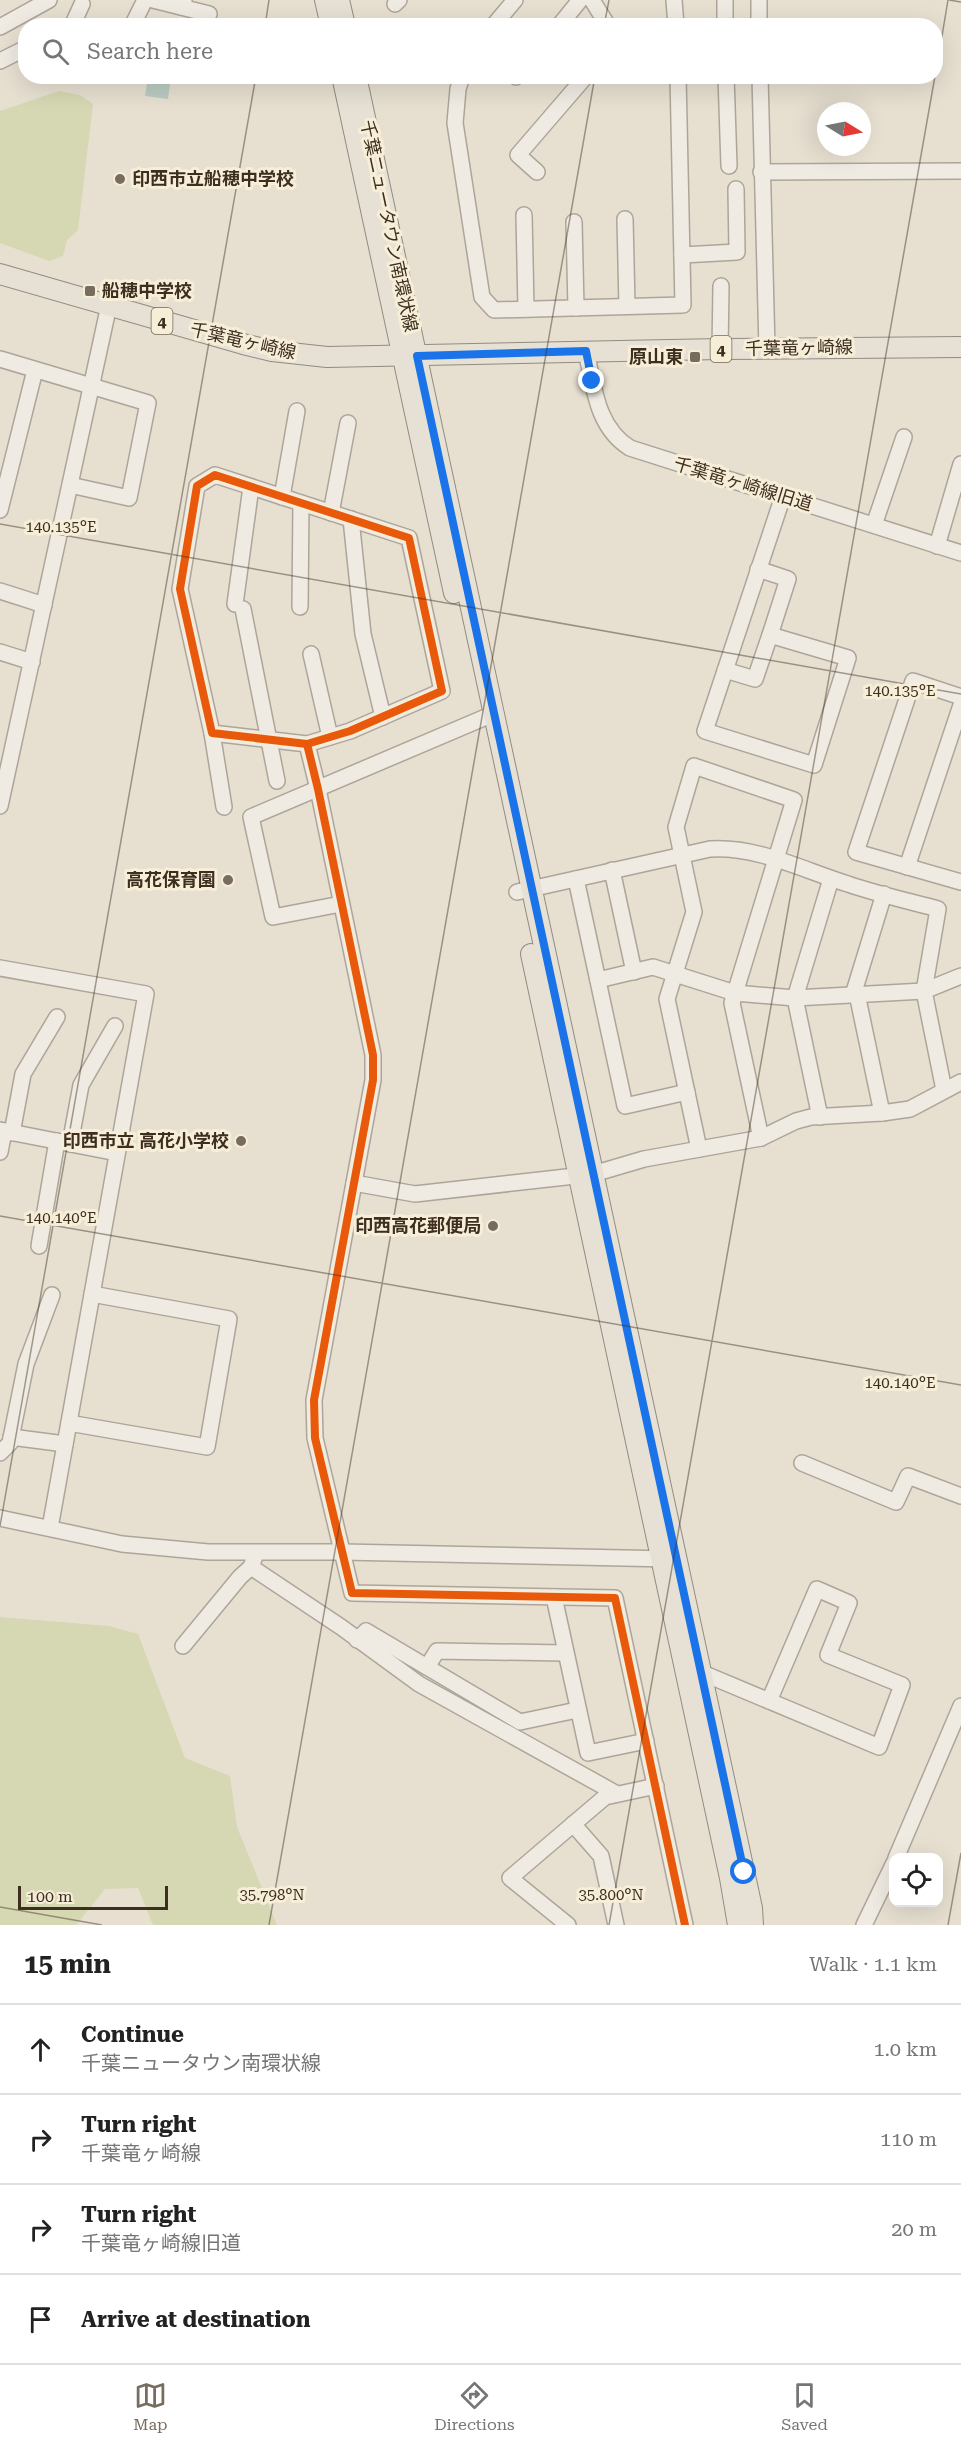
<!DOCTYPE html>
<html lang="en">
<head>
<meta charset="utf-8">
<style>
  :root { --surface:#fff; --page:#f2f2f2; --text:#222; --muted:#767676; --line:#e0e0e0; --accent:#786c5e }
  body { margin:0; font-family:"Roboto Serif","Noto Sans JP",serif; background:var(--page); color:var(--text) }
  .controls { position:absolute; right:18px; bottom:18px; display:grid; overflow:hidden; border-radius:12px; box-shadow:0 6px 24px #0002 }
  .controls button { width:54px; height:54px; display:grid; place-items:center; padding:0; border:0; border-bottom:2px solid var(--line); background:var(--surface); color:var(--text); font:30px sans-serif }
  .compass { position:absolute; left:817px; top:102px; width:54px; height:54px; border-radius:50%; background:var(--surface); box-shadow:0 6px 24px #0002; rotate:100deg }
  .scale { position:absolute; left:18px; bottom:15px; width:150px; box-sizing:border-box; padding-left:6px; border:3px solid #3d2e20; border-top:0; font-size:16px; line-height:21px; white-space:nowrap; color:#3d2e20; -webkit-text-stroke:4px #f7eed8; paint-order:stroke }
  .stop { position:absolute; width:18px; height:18px; margin:-14px; border:4px solid #1a73e8; border-radius:50%; background:#fff }
  .stop.end { background:#1a73e8; border-color:#fff; box-shadow:0 2px 6px #0008 }
  .list { margin:0; padding:0; list-style:none }
  h2 { display:flex; justify-content:space-between; align-items:center; height:78px; margin:0; padding:0 24px; font-size:26px }
  h2 small { font-size:20px; font-weight:400; color:var(--muted) }
  .list li { display:grid; grid-template-columns:39px 1fr auto; gap:18px; align-items:center; box-sizing:border-box; height:90px; padding:0 24px; border-top:2px solid var(--line) }
  .list b { display:block; font-size:22px; white-space:nowrap }
  .list p { margin:0; font-size:20px; white-space:nowrap; color:var(--muted) }
  .list em { font-size:20px; font-style:normal; color:var(--muted) }
  .icon { flex:none; width:33px; height:33px; fill:none; stroke:currentColor; stroke-width:2; stroke-linecap:round; stroke-linejoin:round }
  .map { position:relative; flex:none; width:961px; height:1925px; overflow:hidden }
  .search { position:absolute; background:var(--surface); box-shadow:0 6px 24px #0002; left:18px; right:18px; top:18px; height:66px; display:flex; align-items:center; gap:15px; box-sizing:border-box; padding:0 21px; border-radius:24px; color:var(--muted); font-size:22px }
  .sheet { height:438px; background:var(--surface) }
  nav { display:flex; justify-content:space-around; align-items:center; box-sizing:border-box; height:84px; border-top:2px solid var(--line); background:var(--surface); font-size:16px; color:var(--muted) }
  nav a { display:grid; justify-items:center; gap:3px }
  nav .on { color:var(--accent) }
  .map>svg:first-child { display:block }
</style>
</head>
<body>
<div class="map">
<svg width="961" height="1925" viewBox="0 0 961 1925">
  <rect width="100%" height="100%" fill="#e7e0d1"/>
  <g fill="#d6d7b3">
    <path d="M59,91l21,4 13,9 -15,126 -11,10 -4,16 -14,5 -49,-18v-132z"/>
    <path d="M0,1617l109,9 29,8 47,124 45,18 7,51 40,98h-124l-15,-37 -33,1 -29,36h-76z"/>
  </g>
  <path fill="#bcccc2" d="M148,77h23l-3,22 -23,-3z"/>
  <g fill="none" stroke-linecap="round" stroke-linejoin="round">
    <g stroke="#ada599" stroke-width="18">
      <g id="minor">
        <path d="M153,0l28,7 3,-7"/>
        <path d="M592,0l16,26"/>
        <path d="M674,0l2,26"/>
        <path d="M725,0v26"/>
        <path d="M759,0v26"/>
        <path d="M395,4l4,-4"/>
        <path d="M181,7l28,7"/>
        <path d="M72,26l10,-22"/>
        <path d="M132,26l13,-26"/>
        <path d="M493,26l22,-26"/>
        <path d="M559,26l21,-26"/>
        <path d="M0,27l49,-27"/>
        <path d="M0,61l26,-13"/>
        <path d="M462,76l-4,13 -3,34 27,174 12,13 189,-5 -5,-229"/>
        <path d="M726,76l3,90"/>
        <path d="M760,76l7,273"/>
        <path d="M516,77l1,-1"/>
        <path d="M537,172l-19,-17 68,-79"/>
        <path d="M761,172l200,-1"/>
        <path d="M524,215l2,94"/>
        <path d="M625,219l2,87"/>
        <path d="M574,222l2,86"/>
        <path d="M682,255l55,-3 -1,-63"/>
        <path d="M720,349l1,-63"/>
        <path d="M586,351c8,35 10,76 44,97l331,105"/>
        <path d="M0,359l148,44 -19,95 -59,-13"/>
        <path d="M282,497l15,-86"/>
        <path d="M0,510l35,-140"/>
        <path d="M331,513l17,-90"/>
        <path d="M351,519l12,115 20,83"/>
        <path d="M874,525l30,-88"/>
        <path d="M937,546l24,-82"/>
        <path d="M758,569l30,10 -18,56"/>
        <path d="M0,591l44,14"/>
        <path d="M235,604l16,-117"/>
        <path d="M300,607l1,-104"/>
        <path d="M243,609l34,172"/>
        <path d="M0,652l32,10"/>
        <path d="M311,654l19,83"/>
        <path d="M725,670l30,9 15,-44 78,23 -34,107 -109,-34 78,-235"/>
        <path d="M961,697l-48,-16 -57,171 105,30"/>
        <path d="M212,733l12,74"/>
        <path d="M307,744l-95,-11 -32,-144 17,-103 18,-11 194,63 33,153 -92,40 -43,13 11,45 55,266v25l-59,320 1,38 37,155 263,5 70,327"/>
        <path d="M0,806l109,-501"/>
        <path d="M907,867l54,-162"/>
        <path d="M612,870l22,102"/>
        <path d="M576,879l49,227 62,-14"/>
        <path d="M517,892l193,-43c47,-3 93,21 138,35 29,10 60,17 90,25l-14,82 20,99"/>
        <path d="M341,904l-68,13 -22,-100 242,-103"/>
        <path d="M0,968l146,26 -96,534"/>
        <path d="M598,980l55,-13 82,26 60,5 129,-7 37,-15"/>
        <path d="M857,994l25,119"/>
        <path d="M853,995l31,-101"/>
        <path d="M820,1117l-25,-119 36,-119"/>
        <path d="M0,1130l117,23"/>
        <path d="M12,1133l11,-59 34,-57"/>
        <path d="M70,1144l11,-59 34,-59"/>
        <path d="M699,1149l-32,-150 27,-87 -18,-85 18,-61 100,34 -62,203 29,135"/>
        <path d="M0,1152l4,-21"/>
        <path d="M354,1183l61,11 178,-20 51,-15 117,-21 35,-17 15,-4 71,-4 28,-4 51,-27"/>
        <path d="M39,1246l18,-105"/>
        <path d="M69,1423l138,24 22,-128 -137,-25"/>
        <path d="M11,1437l54,7"/>
        <path d="M0,1453l10,-10 16,-79 26,-69"/>
        <path d="M802,1463l94,39 12,-26 53,20"/>
        <path d="M0,1518l122,26 86,8h135l327,7"/>
        <path d="M251,1567l90,60 78,57 198,110"/>
        <path d="M554,1597l34,156 58,-12"/>
        <path d="M357,1640l9,-9 154,91 57,-12"/>
        <path d="M183,1646l57,-69 11,-10 3,-8"/>
        <path d="M427,1667l10,-16 128,2"/>
        <path d="M700,1672l179,75 23,-62 -74,-30 21,-52 -32,-14 -48,112"/>
        <path d="M573,1824l28,32 15,69"/>
        <path d="M896,1858l65,-152"/>
        <path d="M568,1925l-58,-47 95,-81 51,-11"/>
        <path d="M864,1925l30,-62"/>
      </g>
    </g>
    <g stroke="#928b80" stroke-width="22">
      <g id="major">
        <path d="M325,0l6,26"/>
        <path d="M339,0l6,26"/>
        <path d="M342,76l112,517"/>
        <path d="M356,76l396,1832 1,17"/>
        <path d="M0,274l243,70 29,7 55,6 393,-8 241,-2"/>
        <path d="M531,954l199,924 8,47"/>
      </g>
    </g>
    <use href="#minor" stroke="#efebe3" stroke-width="15"/>
    <use href="#major" stroke="#e6e1d4" stroke-width="20"/>
    <g stroke="#f7eed8" stroke-width="11">
      <path id="cycleway" d="M307,744l-95,-11 -32,-144 17,-103 18,-11 194,63 33,153 -92,40 -43,13 11,45 55,266v25l-59,320 1,38 37,155 263,5 70,327"/>
    </g>
    <use href="#cycleway" stroke="#e8590c" stroke-width="8"/>
  </g>
  <g fill="none" stroke-linecap="round" stroke-linejoin="round">
    <path stroke="#1a73e8" stroke-width="8" d="M592,381l-6,-30 -169,5 327,1516"/>
  </g>
  <path fill="none" stroke="#3d2e20" stroke-width="1.5" stroke-opacity="0.45" d="M949,0l12,2M265,26l4,-26M604,26l5,-26M936,72l12,-72M0,524l961,170M0,1216l961,169M0,1526l256,-1450M0,1907l102,18M269,1925l326,-1849M609,1925l326,-1849M948,1925l13,-72"/>
  <g fill="#786c5e" stroke="#f7eed8" stroke-width="2">
    <circle cx="120" cy="179" r="6"/>
    <rect x="84" y="285" width="12" height="12" rx="3"/>
    <rect x="689" y="351" width="12" height="12" rx="3"/>
    <circle cx="228" cy="880" r="6"/>
    <circle cx="241" cy="1141" r="6"/>
    <circle cx="493" cy="1226" r="6"/>
  </g>
  <g text-anchor="middle" stroke-width="6" stroke-linejoin="round" paint-order="stroke">
    <g fill="#f7eed8" stroke="#756857" stroke-width="1.5">
      <rect x="151.5" y="308" width="21" height="26" rx="4.5"/>
      <rect x="710.5" y="336" width="21" height="26" rx="4.5"/>
    </g>
    <g font-size="16" font-weight="bold" fill="#3d2e20">
      <text x="162" y="327">4</text>
      <text x="721" y="355">4</text>
    </g>
    <g font-size="18" font-weight="bold" fill="#3d2e20" stroke="#f7eed8" text-anchor="end">
      <text x="132" y="185" text-anchor="start">印西市立船穂中学校</text>
      <text x="102" y="297" text-anchor="start">船穂中学校</text>
      <text x="683" y="363">原山東</text>
      <text x="216" y="886">高花保育園</text>
      <text x="229" y="1147">印西市立 高花小学校</text>
      <text x="481" y="1232">印西高花郵便局</text>
    </g>
    <g font-size="18" fill="#3d2e20" stroke="#f7eed8">
      <text transform="translate(389 226) rotate(78)" y="6">千葉ニュータウン南環状線</text>
      <text transform="translate(243 341) rotate(13)" y="6">千葉竜ヶ崎線</text>
      <text transform="translate(799 348) rotate(-1)" y="6">千葉竜ヶ崎線</text>
      <text transform="translate(743 484) rotate(17)" y="6">千葉竜ヶ崎線旧道</text>
    </g>
  </g>
  <g font-size="15" text-anchor="middle" fill="#3d2e20" stroke="#f7eed8" stroke-width="6" stroke-linejoin="round" paint-order="stroke">
    <text x="61" y="532">140.135°E</text>
    <text x="900" y="696">140.135°E</text>
    <text x="61" y="1223">140.140°E</text>
    <text x="900" y="1388">140.140°E</text>
    <text x="272" y="1900">35.798°N</text>
    <text x="611" y="1900">35.800°N</text>
  </g>
</svg>
<div class="controls">
<button><svg class="icon" aria-label="locate" viewBox="0 0 24 24"><circle cx="12" cy="12" r="6"/><path d="M12 2v4M12 18v4M2 12h4M18 12h4"/></svg></button>
</div>
<svg class="compass" viewBox="-18 -18 36 36"><path d="M0-13l5 13h-10z" fill="#e53935"/><path d="M0 13l5-13h-10z" fill="#767676"/></svg>
<div class="scale">100 m</div>
<div class="stop" style="left:744px;top:1872px"></div>
<div class="stop end" style="left:592px;top:381px"></div>
<div class="search"><svg class="icon" aria-label="search" viewBox="0 0 24 24"><circle cx="10" cy="10" r="6"/><path d="M15 15l6 6"/></svg>Search here</div>
</div>
<section class="sheet">
<h2>15 min<small>Walk · 1.1 km</small></h2>
<ul class="list">
<li><svg class="icon" aria-label="ahead" viewBox="0 0 24 24"><path d="M12 20V5M6 11l6-6 6 6"/></svg><div><b>Continue</b><p>千葉ニュータウン南環状線</p></div><em>1.0 km</em></li>
<li><svg class="icon" aria-label="right" viewBox="0 0 24 24"><path d="M7 20v-9h11M14 6l5 5-5 5"/></svg><div><b>Turn right</b><p>千葉竜ヶ崎線</p></div><em>110 m</em></li>
<li><svg class="icon" aria-label="right" viewBox="0 0 24 24"><path d="M7 20v-9h11M14 6l5 5-5 5"/></svg><div><b>Turn right</b><p>千葉竜ヶ崎線旧道</p></div><em>20 m</em></li>
<li><svg class="icon" aria-label="arrive" viewBox="0 0 24 24"><path d="M6 21V4h12l-3 4 3 4H6"/></svg><div><b>Arrive at destination</b></div></li>
</ul>
</section>
<nav>
<a class="on"><svg class="icon" aria-label="map" viewBox="0 0 24 24"><path d="M3 6l6-2 6 2 6-2v14l-6 2-6-2-6 2zM9 4v14M15 6v14"/></svg>Map</a>
<a><svg class="icon" aria-label="directions" viewBox="0 0 24 24"><path d="M12 3l9 9-9 9-9-9zM9 14v-3h6M13 9l2 2-2 2"/></svg>Directions</a>
<a><svg class="icon" aria-label="saved" viewBox="0 0 24 24"><path d="M7 4h10v16l-5-4-5 4z"/></svg>Saved</a>
</nav>
</body>
</html>
